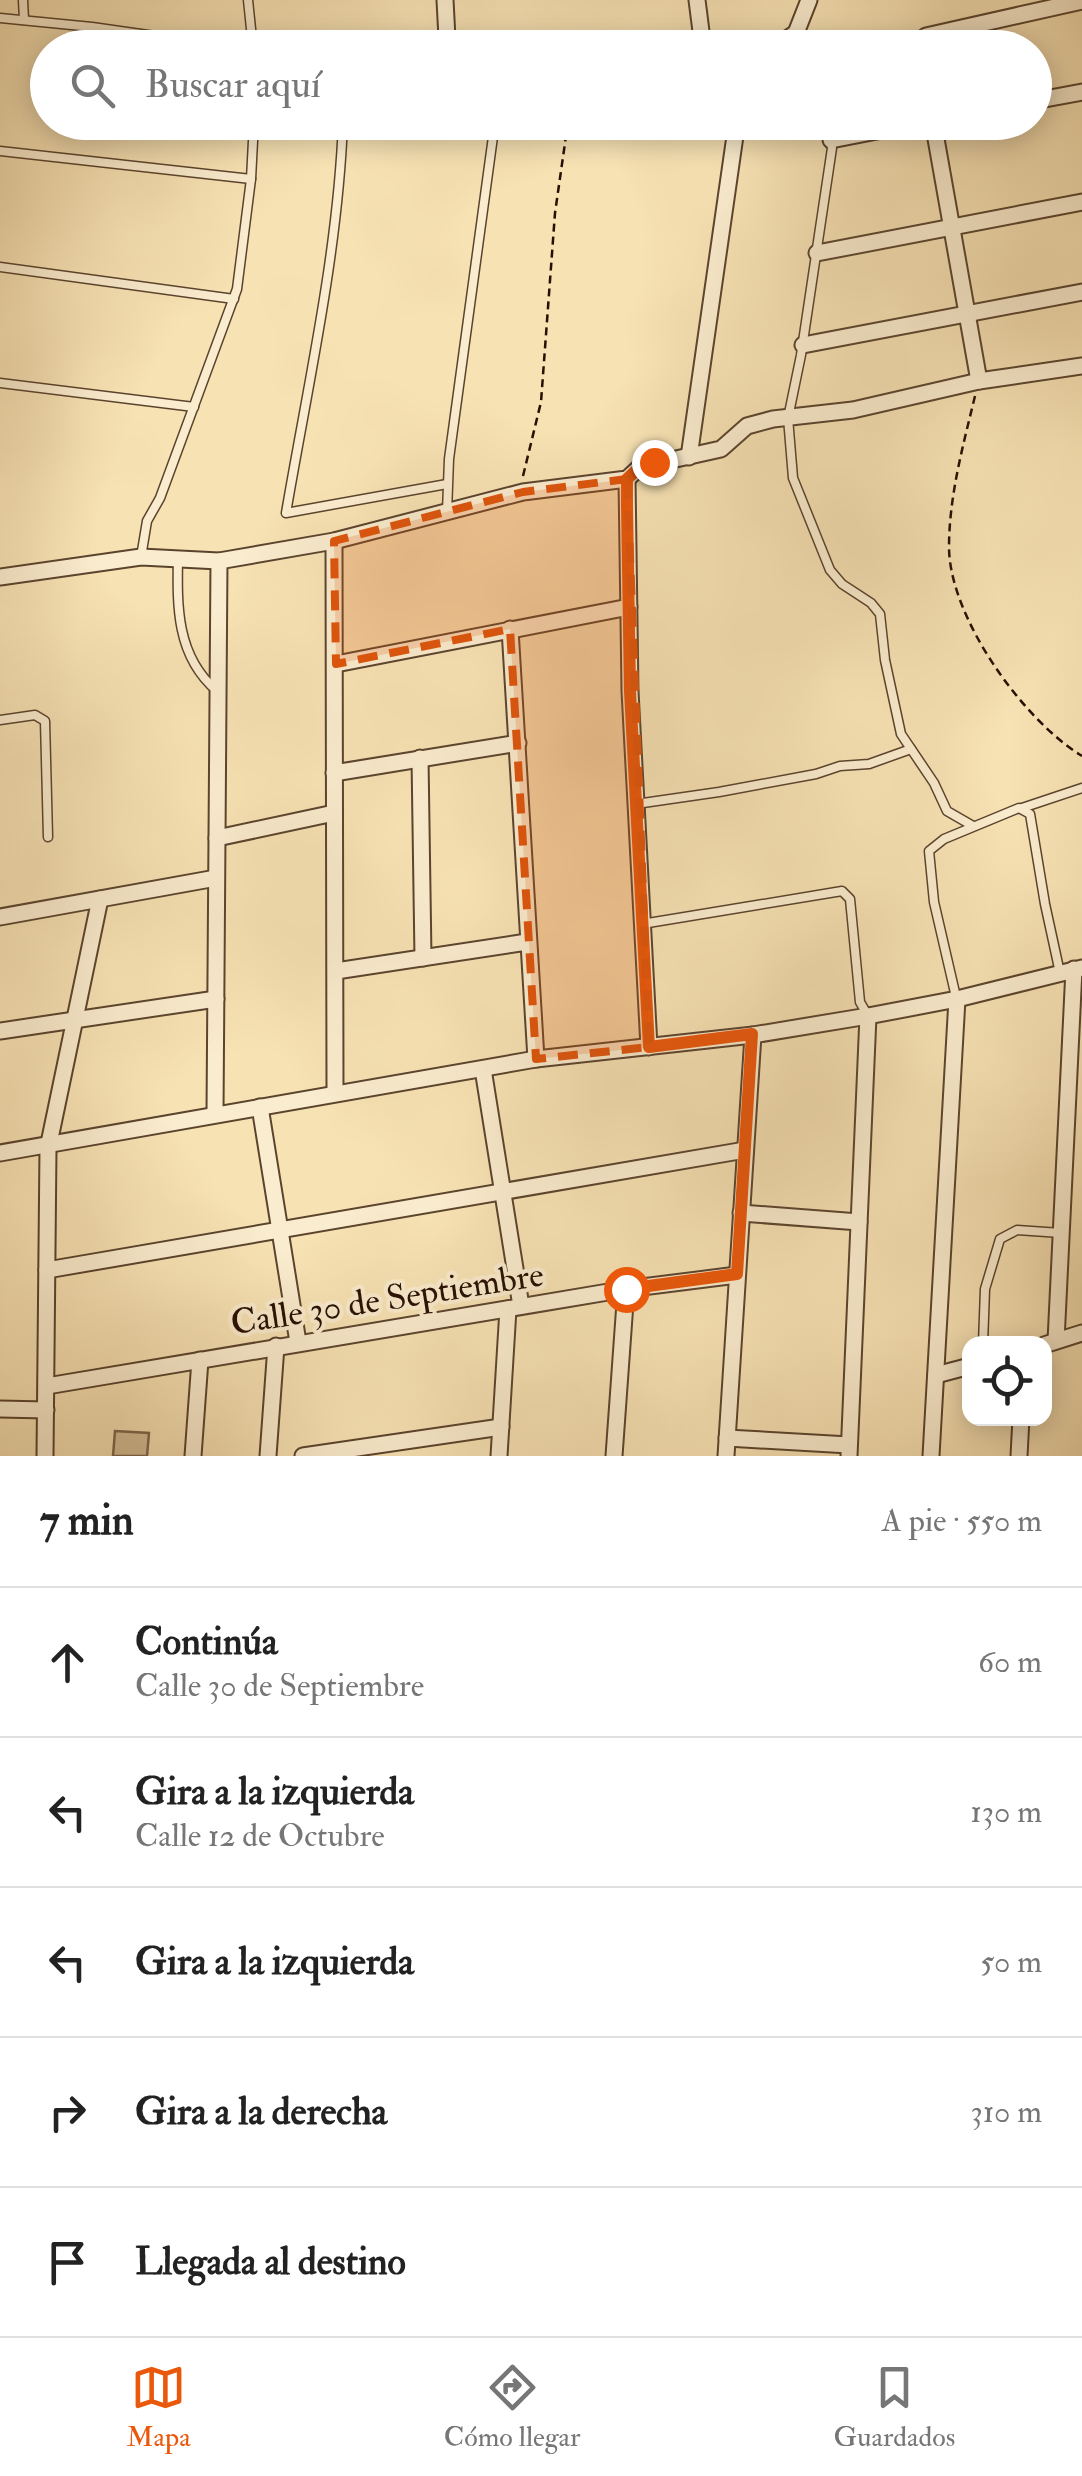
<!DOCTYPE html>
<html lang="es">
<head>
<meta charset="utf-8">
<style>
  :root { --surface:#fff; --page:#f2f2f2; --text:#222; --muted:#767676; --line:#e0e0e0; --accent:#ea580c }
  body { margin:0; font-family:"IM FELL Double Pica",serif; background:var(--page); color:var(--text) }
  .controls { position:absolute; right:30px; bottom:30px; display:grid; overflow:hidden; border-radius:20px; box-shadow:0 5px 25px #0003 }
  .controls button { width:90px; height:90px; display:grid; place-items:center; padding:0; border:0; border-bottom:2px solid var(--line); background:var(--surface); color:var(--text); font:50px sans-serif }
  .stop { position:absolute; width:30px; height:30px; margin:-22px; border:8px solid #ea580c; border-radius:50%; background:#fff }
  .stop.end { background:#ea580c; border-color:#fff; box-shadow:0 2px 10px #0008 }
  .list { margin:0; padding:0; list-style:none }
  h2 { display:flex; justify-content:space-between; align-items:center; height:130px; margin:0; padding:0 40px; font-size:42px }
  h2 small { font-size:32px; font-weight:400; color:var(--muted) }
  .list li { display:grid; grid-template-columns:65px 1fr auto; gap:30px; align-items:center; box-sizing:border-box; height:150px; padding:0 40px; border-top:2px solid var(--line) }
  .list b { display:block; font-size:38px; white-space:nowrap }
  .list p { margin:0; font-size:32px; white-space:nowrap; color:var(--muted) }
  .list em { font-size:32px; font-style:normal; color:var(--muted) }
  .icon { flex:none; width:55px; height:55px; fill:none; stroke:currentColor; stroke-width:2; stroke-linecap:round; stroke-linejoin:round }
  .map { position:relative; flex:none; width:1082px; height:1456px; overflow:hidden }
  .search { position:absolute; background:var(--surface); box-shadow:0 5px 25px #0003; left:30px; right:30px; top:30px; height:110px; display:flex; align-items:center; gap:25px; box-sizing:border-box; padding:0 35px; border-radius:55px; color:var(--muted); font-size:38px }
  .sheet { height:880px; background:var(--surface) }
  nav { display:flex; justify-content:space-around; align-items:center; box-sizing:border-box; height:140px; border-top:2px solid var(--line); background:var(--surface); font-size:28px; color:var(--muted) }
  nav a { display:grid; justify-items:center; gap:5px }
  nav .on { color:var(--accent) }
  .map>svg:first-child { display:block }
</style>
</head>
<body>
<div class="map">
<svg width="1082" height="1456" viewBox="0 0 1082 1456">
  <rect width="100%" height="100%" fill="#f7e2b4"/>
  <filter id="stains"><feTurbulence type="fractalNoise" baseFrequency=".002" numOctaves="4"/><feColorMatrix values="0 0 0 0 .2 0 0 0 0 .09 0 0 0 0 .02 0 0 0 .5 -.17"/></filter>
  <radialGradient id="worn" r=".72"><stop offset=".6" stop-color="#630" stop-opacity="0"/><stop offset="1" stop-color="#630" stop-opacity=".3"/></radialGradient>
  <path fill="#d4be96" stroke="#7e664c" stroke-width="2.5" d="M115,1431l34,2 -2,23h-34z"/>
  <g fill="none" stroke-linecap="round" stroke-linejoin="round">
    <g stroke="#5b442e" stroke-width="11">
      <g id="service">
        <path d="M23,0l1,20"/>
        <path d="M248,0l5,48"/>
        <path d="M0,18l92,9 147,21"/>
        <path d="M343,122c-5,131 -35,262 -57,391l161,-29"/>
        <path d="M827,122l5,26 -31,207 -13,63 5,60 37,92 12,14 29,19 9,11 5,46 16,74 33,49 13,28 26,15"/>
        <path d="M0,151l251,28"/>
        <path d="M0,267l234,32"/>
        <path d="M0,383l194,24"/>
        <path d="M447,512l2,-53 46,-337"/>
        <path d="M141,557l6,-36 13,-23 77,-209 14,-110 3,-57"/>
        <path d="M178,557c-1,49 -2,99 39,134"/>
        <path d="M0,720l35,-5 10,6 3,116"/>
        <path d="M636,804l83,-12 97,-18 24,-8 29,-2 42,-15"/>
        <path d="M1022,808l60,-20"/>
        <path d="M642,924l200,-33 8,8 10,103 8,14"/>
        <path d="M956,997l-22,-95 -5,-51 15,-12 75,-31 11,6 15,90 15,69"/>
        <path d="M983,1344l2,-55 15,-50 17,-9 44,3"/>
      </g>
    </g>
    <g stroke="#5b442e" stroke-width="19">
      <g id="minor">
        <path d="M445,0l2,38 4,10"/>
        <path d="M697,0l6,47"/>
        <path d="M657,48l121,-3 18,-12 13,-33"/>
        <path d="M920,48l-1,-5 7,-7 156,-35"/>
        <path d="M1034,101l48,-9"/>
        <path d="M933,122l46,259"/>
        <path d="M831,140l92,-18"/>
        <path d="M817,253l265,-51"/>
        <path d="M803,345l279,-53"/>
        <path d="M689,457l48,-335"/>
        <path d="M627,479l3,212 19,356"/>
        <path d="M334,541l1,552"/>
        <path d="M0,577l141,-20 78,4 115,-20 189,-49 104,-13 13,-12 81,-18 26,-23 26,-7 80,-9 126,-29 103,-15"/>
        <path d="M510,629l26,430"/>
        <path d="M336,664l293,-57"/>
        <path d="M420,758l3,200"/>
        <path d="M334,773l184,-30"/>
        <path d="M217,838l117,-25"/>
        <path d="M0,917l216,-39"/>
        <path d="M336,971l191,-29"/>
        <path d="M0,1031l216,-32"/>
        <path d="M483,1069l38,237"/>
        <path d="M260,1107l38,235"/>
        <path d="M215,1114l4,-553"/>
        <path d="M0,1153l536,-94 217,-24 115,-19 89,-17 125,-31"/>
        <path d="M741,1213l118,9"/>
        <path d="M47,1270l698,-120"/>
        <path d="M1056,1341l18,-372"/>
        <path d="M1044,1345l38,-12"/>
        <path d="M936,1375l34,-9"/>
        <path d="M47,1386l579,-97 111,-14"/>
        <path d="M0,1409l46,1"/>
        <path d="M727,1438l122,7"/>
        <path d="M45,1456l3,-308 52,-249"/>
        <path d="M193,1456l7,-96"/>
        <path d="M268,1456l8,-110"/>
        <path d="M303,1456l198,-29"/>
        <path d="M499,1456l9,-147"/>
        <path d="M614,1456l12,-167"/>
        <path d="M726,1456l27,-421"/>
        <path d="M849,1456l19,-440"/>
        <path d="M931,1456l26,-457"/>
        <path d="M1019,1456l2,-38"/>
      </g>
    </g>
    <g stroke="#270f02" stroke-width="2.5" stroke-dasharray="8 5" stroke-linecap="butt">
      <path d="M975,396c-12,50 -26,100 -26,152 1,70 74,172 133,208"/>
      <path d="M523,476l18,-74 14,-189 13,-91"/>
    </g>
    <use href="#service" stroke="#faecce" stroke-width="8"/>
    <use href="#minor" stroke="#faecce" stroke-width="15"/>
  </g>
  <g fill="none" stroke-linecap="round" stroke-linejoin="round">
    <path stroke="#ea580c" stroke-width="12" d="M626,1289l111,-15 15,-240 -103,13 -19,-356 -3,-187v-25l13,-12 14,-5"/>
  </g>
  <path fill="#de550c" fill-opacity="0.2" stroke="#de550c" stroke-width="8" stroke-dasharray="20 12" stroke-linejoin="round" d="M627,479l22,568 -113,12 -26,-430 -174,35 -2,-123 189,-49z"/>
  <g text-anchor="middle" stroke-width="8" stroke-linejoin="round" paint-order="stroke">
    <g font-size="35" fill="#270f02" stroke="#faecce">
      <text transform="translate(387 1298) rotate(-9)" y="12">Calle 30 de Septiembre</text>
    </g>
  </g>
  <rect width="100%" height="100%" filter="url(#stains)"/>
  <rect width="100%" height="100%" fill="url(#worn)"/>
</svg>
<div class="controls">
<button><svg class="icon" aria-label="locate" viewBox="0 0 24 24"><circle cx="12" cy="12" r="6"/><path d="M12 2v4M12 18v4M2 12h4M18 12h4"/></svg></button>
</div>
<div class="stop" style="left:626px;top:1289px"></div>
<div class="stop end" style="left:654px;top:462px"></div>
<div class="search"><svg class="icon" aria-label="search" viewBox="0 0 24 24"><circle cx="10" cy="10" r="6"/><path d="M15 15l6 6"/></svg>Buscar aquí</div>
</div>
<section class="sheet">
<h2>7 min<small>A pie · 550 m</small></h2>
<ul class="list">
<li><svg class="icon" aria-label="ahead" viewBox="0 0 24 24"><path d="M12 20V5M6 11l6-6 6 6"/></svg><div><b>Continúa</b><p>Calle 30 de Septiembre</p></div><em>60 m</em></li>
<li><svg class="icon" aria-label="left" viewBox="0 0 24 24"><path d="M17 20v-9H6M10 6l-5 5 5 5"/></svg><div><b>Gira a la izquierda</b><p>Calle 12 de Octubre</p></div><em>130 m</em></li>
<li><svg class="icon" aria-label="left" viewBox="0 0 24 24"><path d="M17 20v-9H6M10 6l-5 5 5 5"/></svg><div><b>Gira a la izquierda</b></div><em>50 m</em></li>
<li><svg class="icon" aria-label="right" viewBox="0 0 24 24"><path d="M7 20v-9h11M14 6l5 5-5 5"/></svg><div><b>Gira a la derecha</b></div><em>310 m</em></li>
<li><svg class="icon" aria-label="arrive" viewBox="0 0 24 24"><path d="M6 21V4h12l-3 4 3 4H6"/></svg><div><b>Llegada al destino</b></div></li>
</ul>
</section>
<nav>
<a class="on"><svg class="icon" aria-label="map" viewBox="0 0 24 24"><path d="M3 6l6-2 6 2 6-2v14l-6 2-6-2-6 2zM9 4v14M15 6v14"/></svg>Mapa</a>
<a><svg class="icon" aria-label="directions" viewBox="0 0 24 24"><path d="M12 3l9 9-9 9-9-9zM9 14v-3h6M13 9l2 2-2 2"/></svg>Cómo llegar</a>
<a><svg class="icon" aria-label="saved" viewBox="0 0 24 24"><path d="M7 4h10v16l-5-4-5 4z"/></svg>Guardados</a>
</nav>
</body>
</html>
